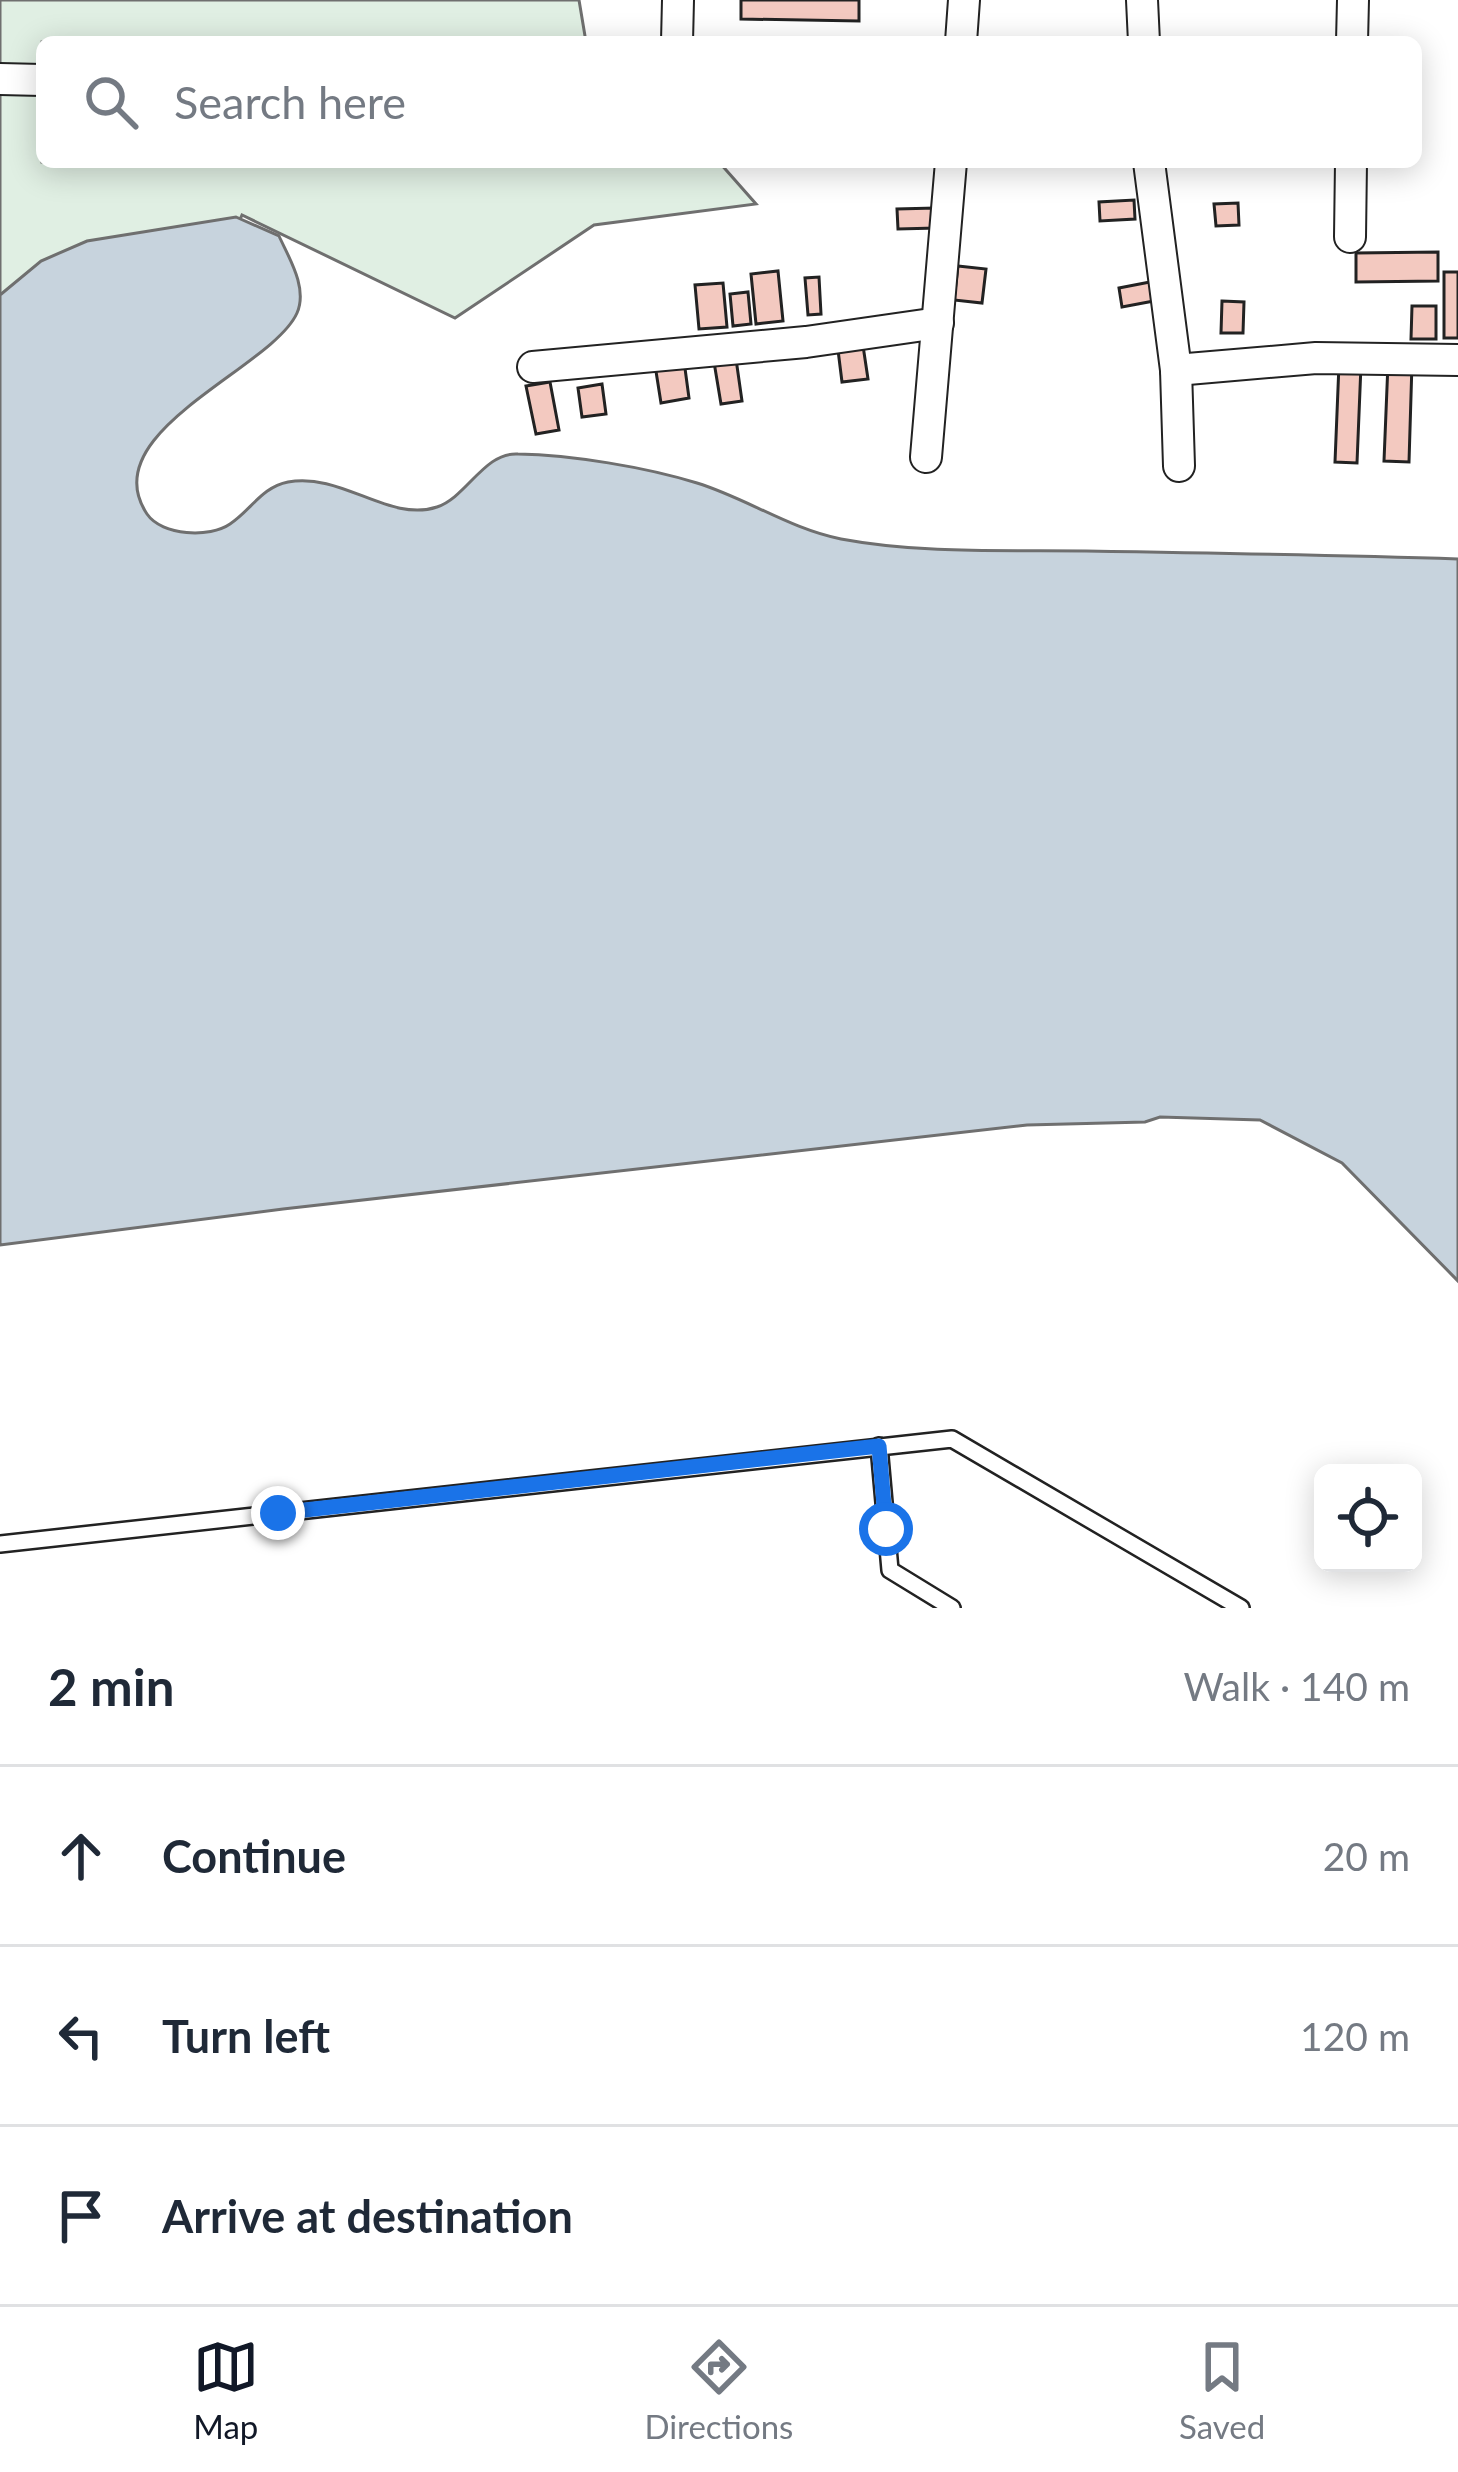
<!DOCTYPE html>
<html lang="en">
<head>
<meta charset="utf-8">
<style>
  :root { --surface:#fff; --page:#f6f6f7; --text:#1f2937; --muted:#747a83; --line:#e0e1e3; --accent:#111827 }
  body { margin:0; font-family:Lato,sans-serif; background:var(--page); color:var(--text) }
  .controls { position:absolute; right:36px; bottom:36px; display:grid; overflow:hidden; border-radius:18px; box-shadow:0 6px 30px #0003 }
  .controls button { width:108px; height:108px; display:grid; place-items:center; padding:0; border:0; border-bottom:3px solid var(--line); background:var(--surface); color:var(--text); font:60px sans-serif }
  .stop { position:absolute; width:36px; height:36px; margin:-27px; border:9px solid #1a73e8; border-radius:50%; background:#fff }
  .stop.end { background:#1a73e8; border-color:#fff; box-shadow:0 3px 12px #0008 }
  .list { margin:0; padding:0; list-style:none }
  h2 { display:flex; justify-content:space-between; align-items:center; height:156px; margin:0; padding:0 48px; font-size:51px }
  h2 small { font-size:39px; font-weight:400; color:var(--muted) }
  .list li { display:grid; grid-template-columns:78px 1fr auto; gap:36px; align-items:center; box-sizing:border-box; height:180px; padding:0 48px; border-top:3px solid var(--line) }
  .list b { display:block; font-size:45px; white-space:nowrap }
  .list em { font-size:39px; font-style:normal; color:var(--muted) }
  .icon { flex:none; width:66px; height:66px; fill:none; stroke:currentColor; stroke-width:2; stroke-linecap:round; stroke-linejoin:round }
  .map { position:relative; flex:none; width:1458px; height:1608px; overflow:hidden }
  .search { position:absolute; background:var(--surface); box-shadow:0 6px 30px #0003; left:36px; right:36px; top:36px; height:132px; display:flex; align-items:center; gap:30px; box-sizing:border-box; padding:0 42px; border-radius:18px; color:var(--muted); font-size:45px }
  .sheet { height:696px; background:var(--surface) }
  nav { display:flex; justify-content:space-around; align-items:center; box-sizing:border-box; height:168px; border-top:3px solid var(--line); background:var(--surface); font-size:33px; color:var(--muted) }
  nav a { display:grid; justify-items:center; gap:6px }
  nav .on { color:var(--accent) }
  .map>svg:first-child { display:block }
</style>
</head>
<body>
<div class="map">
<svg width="1458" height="1608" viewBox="0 0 1458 1608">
  <rect width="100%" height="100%" fill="#fff"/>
  <path fill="#e0efe3" stroke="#6f6f6f" stroke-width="3" d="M0,0h579l7,42h-544v120h677l37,42 -162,21 -139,93 -213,-103 -49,113h-193z"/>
  <path fill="#c7d3dd" stroke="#6f6f6f" stroke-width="3" d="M236,217l43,19c10,22 29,52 18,77 -25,56 -205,119 -150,201 15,22 63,24 83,10 21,-14 32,-37 58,-42 54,-10 101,41 149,25 30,-10 47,-55 81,-53 54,1 127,13 179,29 49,15 93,46 144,56 80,15 164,11 245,12 124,2 248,4 372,8v722l-116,-118 -82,-43 -100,-3 -15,5 -118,3 -744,84 -283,36v-950l41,-34 46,-20z"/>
  <g fill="#f3c9c0" stroke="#222" stroke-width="3">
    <path d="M741,0h118v21l-118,-2z"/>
    <path d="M1134,200l1,19 -35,2 -1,-19z"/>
    <path d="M1238,203l1,22 -23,1 -2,-22z"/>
    <path d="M935,208l1,20 -38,1 -1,-20z"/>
    <path d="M1438,252v29l-82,1v-29z"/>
    <path d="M958,266l28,3 -4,34 -28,-3z"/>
    <path d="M778,271l5,50 -27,3 -5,-50z"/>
    <rect x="1444" y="272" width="14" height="66"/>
    <path d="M819,277l2,37 -13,1 -3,-37z"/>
    <path d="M1155,281l4,19 -37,7 -3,-19z"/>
    <path d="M723,283l4,44 -28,2 -4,-44z"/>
    <path d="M748,292l3,32 -18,2 -3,-32z"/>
    <path d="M1222,301l22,1 -1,31h-22z"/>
    <path d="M1412,306h24v33h-25z"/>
    <path d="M862,339l6,40 -26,3 -5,-40z"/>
    <path d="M736,359l6,42 -21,3 -7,-42z"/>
    <path d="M684,361l5,37 -28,5 -6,-38z"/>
    <path d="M1388,363h24l-3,99 -25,-1z"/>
    <path d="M1339,364l22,1 -4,98 -22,-1z"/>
    <path d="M550,382l9,48 -23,4 -10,-48z"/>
    <path d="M602,384l4,30 -24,3 -4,-29z"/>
  </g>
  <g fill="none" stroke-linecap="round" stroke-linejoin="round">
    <g stroke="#222" stroke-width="20">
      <g id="service">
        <path d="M879,1446l11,124 62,38"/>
        <path d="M0,1544l952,-105 289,169"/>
      </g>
    </g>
    <g stroke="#222" stroke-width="34">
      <g id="minor">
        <path d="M1142,0l2,42"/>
        <path d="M677,42l1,-42"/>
        <path d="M961,42l3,-42"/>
        <path d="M1352,42l1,-42"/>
        <path d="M0,79l42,1"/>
        <path d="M1149,162l27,208 3,96"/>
        <path d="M1350,237l1,-75"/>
        <path d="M533,367l273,-25 132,-19"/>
        <path d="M1176,370l140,-12 142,2"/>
        <path d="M926,457l25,-295"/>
      </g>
    </g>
    <use href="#service" stroke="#fff" stroke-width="15"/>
    <use href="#minor" stroke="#fff" stroke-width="30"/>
  </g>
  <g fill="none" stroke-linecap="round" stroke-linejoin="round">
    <path stroke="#1a73e8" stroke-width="15" d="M278,1513l601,-67 7,83"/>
  </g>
</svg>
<div class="controls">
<button><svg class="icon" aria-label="locate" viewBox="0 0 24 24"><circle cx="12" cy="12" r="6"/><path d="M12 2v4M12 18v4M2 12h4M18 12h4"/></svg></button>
</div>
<div class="stop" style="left:886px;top:1529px"></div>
<div class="stop end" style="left:278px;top:1513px"></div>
<div class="search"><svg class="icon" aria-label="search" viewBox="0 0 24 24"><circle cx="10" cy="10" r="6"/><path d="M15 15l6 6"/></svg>Search here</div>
</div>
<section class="sheet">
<h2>2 min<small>Walk · 140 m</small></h2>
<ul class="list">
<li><svg class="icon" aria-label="ahead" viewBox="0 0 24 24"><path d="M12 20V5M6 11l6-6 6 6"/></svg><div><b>Continue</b></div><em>20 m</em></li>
<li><svg class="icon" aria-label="left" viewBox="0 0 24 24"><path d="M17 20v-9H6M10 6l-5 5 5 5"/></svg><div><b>Turn left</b></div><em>120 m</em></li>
<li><svg class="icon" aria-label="arrive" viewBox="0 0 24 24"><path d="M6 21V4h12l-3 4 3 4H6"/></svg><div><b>Arrive at destination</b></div></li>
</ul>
</section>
<nav>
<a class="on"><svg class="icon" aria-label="map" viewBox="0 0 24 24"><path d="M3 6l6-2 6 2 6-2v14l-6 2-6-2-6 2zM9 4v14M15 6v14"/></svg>Map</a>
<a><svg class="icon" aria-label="directions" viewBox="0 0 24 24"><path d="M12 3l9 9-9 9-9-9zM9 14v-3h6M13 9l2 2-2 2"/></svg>Directions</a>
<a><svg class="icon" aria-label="saved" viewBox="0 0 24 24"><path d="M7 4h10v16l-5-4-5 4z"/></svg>Saved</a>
</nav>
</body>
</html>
